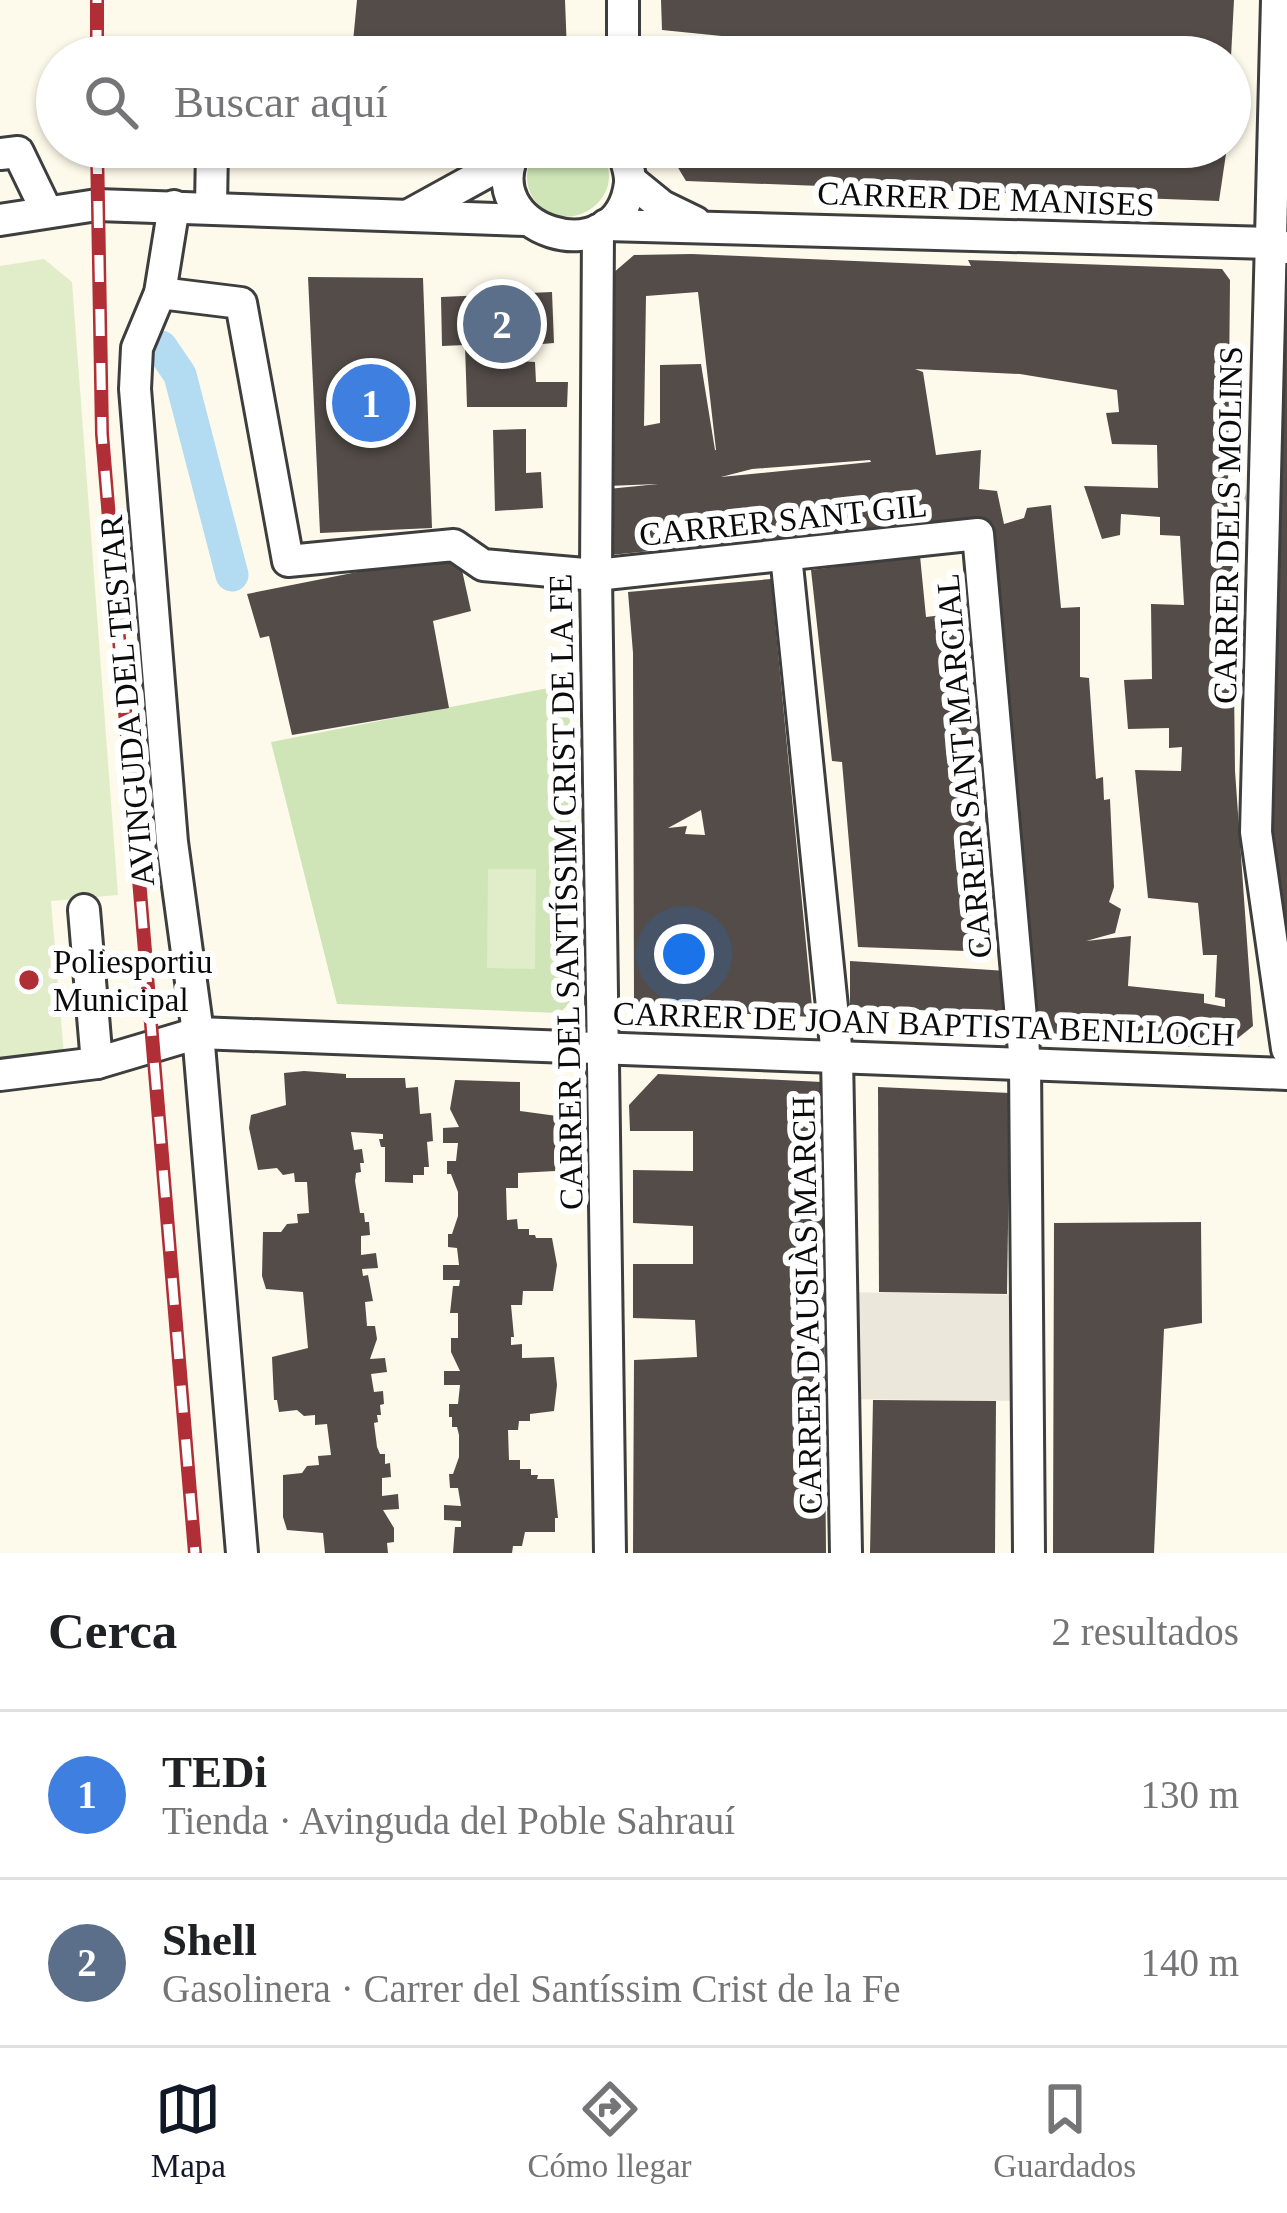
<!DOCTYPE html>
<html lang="es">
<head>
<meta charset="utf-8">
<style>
  :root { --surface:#fff; --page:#f6f6f6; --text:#202124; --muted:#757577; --line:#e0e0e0; --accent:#111827 }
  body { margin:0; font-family:"Times New Roman",serif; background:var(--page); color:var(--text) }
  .you { position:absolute; left:684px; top:954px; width:42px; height:42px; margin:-30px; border:9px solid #fff; border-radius:50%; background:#1a73e8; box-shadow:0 0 0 18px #1a73e833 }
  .badge { display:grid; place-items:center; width:78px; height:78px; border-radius:50%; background:var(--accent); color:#fff; font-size:39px; font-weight:700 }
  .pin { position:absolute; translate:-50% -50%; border:6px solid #fff; box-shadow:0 3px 12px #0006 }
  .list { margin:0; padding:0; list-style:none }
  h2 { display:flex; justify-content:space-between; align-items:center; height:156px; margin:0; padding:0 48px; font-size:51px }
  h2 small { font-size:39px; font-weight:400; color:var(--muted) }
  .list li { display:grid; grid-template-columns:78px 1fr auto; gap:36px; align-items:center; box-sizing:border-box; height:168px; padding:0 48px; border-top:3px solid var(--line) }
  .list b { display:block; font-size:45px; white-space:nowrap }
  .list p { margin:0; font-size:39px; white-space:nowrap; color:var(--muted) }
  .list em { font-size:39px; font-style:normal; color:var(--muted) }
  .icon { flex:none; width:66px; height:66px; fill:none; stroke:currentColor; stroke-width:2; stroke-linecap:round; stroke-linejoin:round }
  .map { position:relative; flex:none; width:1287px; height:1553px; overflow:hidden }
  .search { position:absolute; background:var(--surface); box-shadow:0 3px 9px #0004; left:36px; right:36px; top:36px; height:132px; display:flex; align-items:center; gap:30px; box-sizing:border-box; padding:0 42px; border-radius:66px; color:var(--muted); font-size:45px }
  .sheet { height:492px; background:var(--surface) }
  nav { display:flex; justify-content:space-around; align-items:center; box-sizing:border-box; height:168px; border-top:3px solid var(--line); background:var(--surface); font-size:33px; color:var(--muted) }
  nav a { display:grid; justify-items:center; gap:6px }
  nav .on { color:var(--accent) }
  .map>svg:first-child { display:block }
</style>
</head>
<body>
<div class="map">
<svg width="1287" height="1553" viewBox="0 0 1287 1553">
  <rect width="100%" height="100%" fill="#fefaeb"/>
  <g fill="#cfe5b7">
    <path d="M539,147h58c43,52 -42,101 -67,45 -7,-16 -1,-32 9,-45z"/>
    <path d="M569,684l8,311 -17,18 -223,-9 -66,-262z"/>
  </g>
  <g fill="#e1edc8">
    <path d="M44,259l28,23 46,613 -67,6 13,154 -64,6v-795z"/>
    <path d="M488,869h48l-1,100 -48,-1z"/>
  </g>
  <path fill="#ece7db" d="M841,1292l186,3 1,106 -185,-2z"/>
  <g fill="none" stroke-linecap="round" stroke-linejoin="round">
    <path stroke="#b3dbf1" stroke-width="33" d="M161,347l19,28 52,200"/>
  </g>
  <g fill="#534c48" fill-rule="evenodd">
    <path d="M357,0h208l2,52 -5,5h-325v-17l115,12z"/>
    <path d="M661,0h573l-3,57h-299l-270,-27z"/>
    <path d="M340,147h129l-11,10 -118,-6z"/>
    <path d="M674,147h553l-8,54 -533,-20 -12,-20z"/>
    <path d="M692,254l279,12 -3,-6 254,9 8,11 -2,210 18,-1 -12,193 1,89 18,255 -30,24 -133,-13h-55l-15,-91 -39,-428 -371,37 -2,-66 50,-5 -51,2 -2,-206 29,-25zM698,292l18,158h-1l-14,-86 -41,1v58l-16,3 2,-130zM915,369l105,5 97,16 2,22 -13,1 6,31 45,1 1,43 -74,-2 18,53 18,-4 1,-21 39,3v18l20,1 4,69 -33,-1 1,75 -28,1 4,49 41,-1v20l13,-1 -1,24 -46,-1 13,128 50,5 5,52h14l-2,42 10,2v8l-21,-4v-9l-76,-8 3,-50 -45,5 29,-8 6,-24 -12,-7 5,-15 -4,-88 -6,1 -1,-23 -7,2 -7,-101 -9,-1v-70l-19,1 -10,-103 -24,3 -3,10 -20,6 -7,-33 -18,-2 2,-39 -45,5 -13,-83zM870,460l1,2 -150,15 31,-8z"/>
    <path d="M308,277l115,1 9,250 -112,5z"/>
    <path d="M1287,288v697l-24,-129 17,-370h-9l7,-194z"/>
    <path d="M552,292l2,51 -36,3 1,15 16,1 1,20h32l-1,25h-100l-2,-62 -23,1 -1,-49z"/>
    <path d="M526,429v44l15,-1 2,36 -48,3 -2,-81z"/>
    <path d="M458,552l13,59 -38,10 16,87 -157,27 -23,-99 -9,2 -13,-44z"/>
    <path d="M920,556l6,61 42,-5 13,151 -11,-1 23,190 -135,-5 -16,-185 -10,-1 -21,-191z"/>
    <path d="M771,579l42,438 -107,-5 1,4h-45v-8l-13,3 -3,-8 -12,-1 -1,-349 -5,-61zM701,810l4,25 -20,-1 2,-8 -19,2z"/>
    <path d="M850,961l157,10 3,43 -160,-7z"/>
    <path d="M304,1071l42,3v4h59l1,10 12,-1 2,27 11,-1 2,28 -6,1 2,25h-5v8h-11v8l-28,-1v-35h-4l-2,-8h4v-5l-32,-2 3,18 8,-1 2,14h-4l1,9 -5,1 -1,8 5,32h4l1,9h4l1,13 -9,1v19l15,-2 2,15 -16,1 1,7 5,-1 5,26 -8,1 2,24h8l2,13 -7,20 15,-1 2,14 -16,2 3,18 9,-1 1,13 -4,1 1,10h-4l1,7 -4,1 3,24 3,7h5v10l5,-1 1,14 -9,1v18l16,-2 1,15 -16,1 11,18v14l-7,1 1,10h-63l-2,-20 -36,-3 -4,-13v-42l19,-2 5,-7 12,-1 -1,-9 13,-1 -4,-31 -12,1v-10l-11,1 -7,-6 -18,2 -2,-12h-3l-2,-43 36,-9 -5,-56 -37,-3 -4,-13 1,-44h18l6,-8 11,-1 -1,-9 12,-1 -2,-31h-12l-1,-9 -11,2 -6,-7 -19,2 -9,-42 2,-13 35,-10 -2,-32z"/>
    <path d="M658,1074l164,8 4,471h-193l1,-193 63,-3 -2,-37 -62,-2v-54h60v-38l-60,-3v-53l60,1v-40h-63l-1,-26z"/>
    <path d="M455,1080l65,2v29l37,5 2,13 -4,42 -37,2v15h-12l1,32 10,-1 1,10h11v6h6l1,3h16l5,27 -4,26h-30l-1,14h-11l3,32h-3v8l11,-1v14l32,-1 3,28 -3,26 -24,3v7h-11l-1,9h-10l1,30h11v9h11v6h7l-1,4h17l4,39h-3v14h-30l-3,14h-9l-1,7h-59l2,-26h6v-6l-17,-1v-15l17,1 -3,-18h-8l-1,-14h4l6,-17v-22l-2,-8h-5v-10h-3v-13h9l2,-19h-16v-14h16l-9,-19v-14h7v-25h-8l3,-27h6l1,-6h-17v-15h16l-2,-17 -9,-1v-13h4l6,-18v-24l-7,-18h-4v-13h9l2,-18h-15v-15l16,-1 -9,-18z"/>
    <path d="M878,1087l132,6 -3,201 -128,-2z"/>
    <path d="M1201,1222l1,101 -38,6 -10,224h-101l1,-330z"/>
    <path d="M873,1400l123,1 -1,152h-125z"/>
  </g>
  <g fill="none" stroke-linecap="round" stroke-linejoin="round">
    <g stroke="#3e3e3e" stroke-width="36">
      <g id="minor">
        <path d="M1277,0l-21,832 31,217"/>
        <path d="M623,57v-57"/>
        <path d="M517,147c-48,83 102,131 113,36 1,-11 -5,-25 -8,-36"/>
        <path d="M0,154l18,-2 29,60"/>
        <path d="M630,180l32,26 33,16"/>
        <path d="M174,206l-14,87 -23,55 -2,41 37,453 26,191 44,520"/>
        <path d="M211,208l1,-61"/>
        <path d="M409,215l100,-55"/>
        <path d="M0,220l97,-15 429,15"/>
        <path d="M606,225l664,18 17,5"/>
        <path d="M598,230l-2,345 14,978"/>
        <path d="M160,293l81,10 47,258 166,-16 29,20 113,10 382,-41 47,529 4,490"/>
        <path d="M786,555l51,501 9,497"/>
        <path d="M84,910l13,153"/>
        <path d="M0,1075l97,-12 101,-30 1089,41"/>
      </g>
    </g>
    <use href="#minor" stroke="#fff" stroke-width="30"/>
    <g stroke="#b02e36" stroke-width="14">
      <g id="rail">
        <path d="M97,57v-57"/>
        <path d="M97,147l5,287 93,1119"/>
      </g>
    </g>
    <use href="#rail" stroke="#fff" stroke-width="9" stroke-dasharray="27" stroke-linecap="butt"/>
  </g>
  <circle fill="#b02e36" stroke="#fff" stroke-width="4.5" cx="29" cy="980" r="12"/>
  <g text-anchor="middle" stroke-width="12" stroke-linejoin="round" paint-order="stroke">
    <g font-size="33" fill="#0b0b0b" stroke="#fff">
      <text transform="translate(986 198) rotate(2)" y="12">CARRER DE MANISES</text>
      <text transform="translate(783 519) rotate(-6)" y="12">CARRER SANT GIL</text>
      <text transform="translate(1227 525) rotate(-89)" y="12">CARRER DELS MOLINS</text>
      <text transform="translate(126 701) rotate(-95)" y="12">AVINGUDA DEL TESTAR</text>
      <text transform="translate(963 766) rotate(-95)" y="12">CARRER SANT MARCIAL</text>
      <text transform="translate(565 892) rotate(-91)" y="12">CARRER DEL SANTÍSSIM CRIST DE LA FE</text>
      <text transform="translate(924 1023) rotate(2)" y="12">CARRER DE JOAN BAPTISTA BENLLOCH</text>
      <text transform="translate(806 1305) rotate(-91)" y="12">CARRER D'AUSIÀS MARCH</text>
    </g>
    <g font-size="33" fill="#0b0b0b" stroke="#fff" text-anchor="start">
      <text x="53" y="973">Poliesportiu<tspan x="53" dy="38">Municipal</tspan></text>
    </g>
  </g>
</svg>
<div class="you"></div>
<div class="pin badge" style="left:371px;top:403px;background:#3f7fe0">1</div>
<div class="pin badge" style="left:502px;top:324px;background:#5c6f8a">2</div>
<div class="search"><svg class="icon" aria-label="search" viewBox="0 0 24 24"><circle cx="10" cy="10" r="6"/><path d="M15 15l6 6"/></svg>Buscar aquí</div>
</div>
<section class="sheet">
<h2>Cerca<small>2 resultados</small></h2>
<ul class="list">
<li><span class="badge" style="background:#3f7fe0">1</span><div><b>TEDi</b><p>Tienda · Avinguda del Poble Sahrauí</p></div><em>130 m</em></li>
<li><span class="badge" style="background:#5c6f8a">2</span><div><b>Shell</b><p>Gasolinera · Carrer del Santíssim Crist de la Fe</p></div><em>140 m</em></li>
</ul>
</section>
<nav>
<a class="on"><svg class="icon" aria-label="map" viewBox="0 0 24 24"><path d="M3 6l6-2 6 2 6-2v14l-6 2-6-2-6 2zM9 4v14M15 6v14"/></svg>Mapa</a>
<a><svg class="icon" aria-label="directions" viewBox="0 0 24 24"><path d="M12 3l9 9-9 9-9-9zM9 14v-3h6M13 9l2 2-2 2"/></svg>Cómo llegar</a>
<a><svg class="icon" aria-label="saved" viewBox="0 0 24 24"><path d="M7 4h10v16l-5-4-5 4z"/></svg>Guardados</a>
</nav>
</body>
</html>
